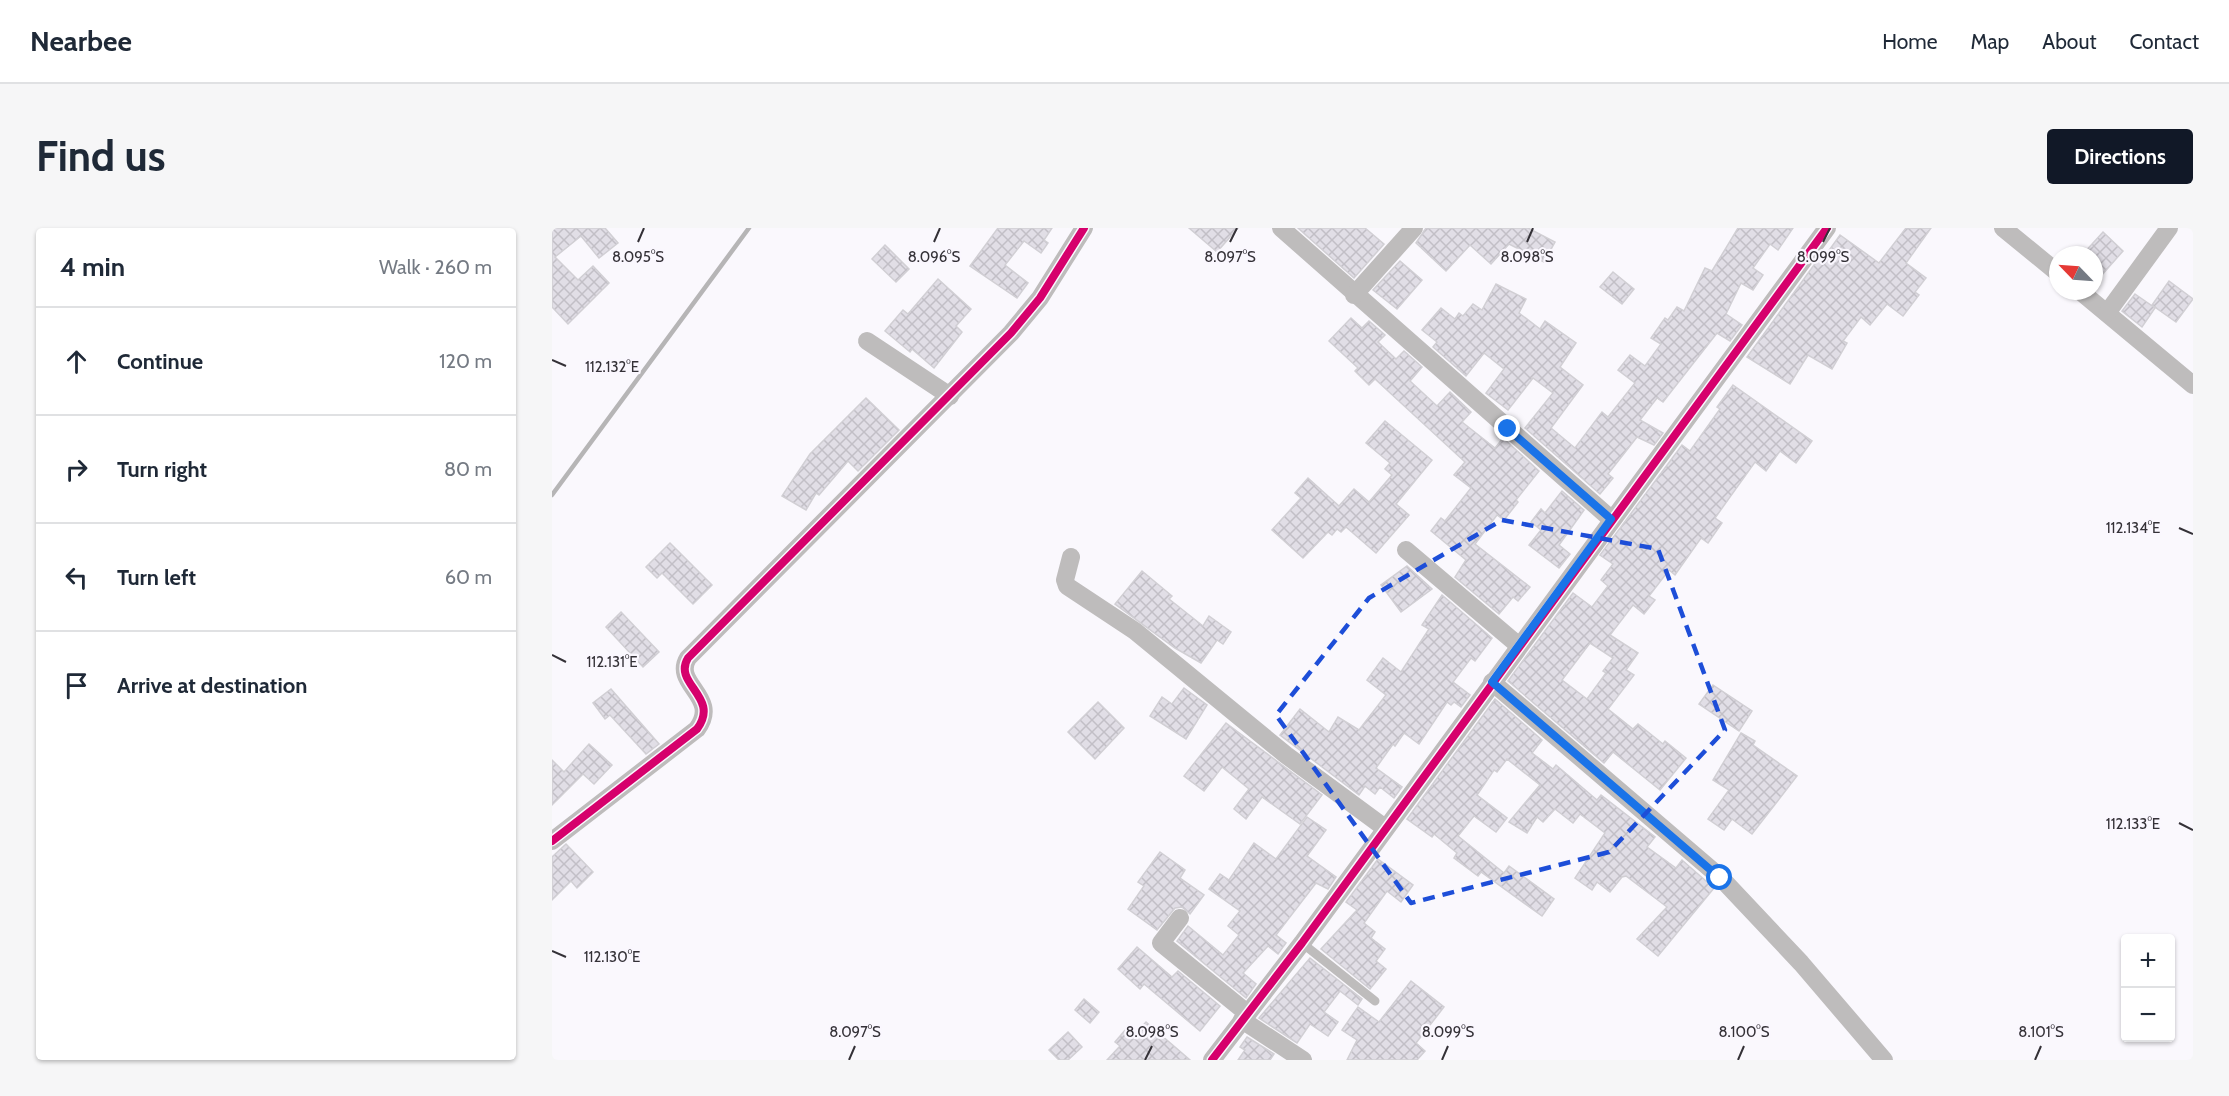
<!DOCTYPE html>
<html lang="en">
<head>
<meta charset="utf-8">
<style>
  :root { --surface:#fff; --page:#f6f6f7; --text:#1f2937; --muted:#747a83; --line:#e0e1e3; --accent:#111827 }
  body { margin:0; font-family:Cabin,sans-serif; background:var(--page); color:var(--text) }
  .controls { position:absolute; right:18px; bottom:18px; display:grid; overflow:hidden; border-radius:6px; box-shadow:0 2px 4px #0004 }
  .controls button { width:54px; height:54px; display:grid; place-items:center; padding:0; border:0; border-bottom:2px solid var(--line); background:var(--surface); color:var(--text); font:30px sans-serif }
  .compass { position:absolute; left:1497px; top:18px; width:54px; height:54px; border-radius:50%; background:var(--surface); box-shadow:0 2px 4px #0004; rotate:295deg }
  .stop { position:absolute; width:18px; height:18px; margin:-14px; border:4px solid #1a73e8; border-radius:50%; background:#fff }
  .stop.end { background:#1a73e8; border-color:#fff; box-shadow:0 2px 6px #0008 }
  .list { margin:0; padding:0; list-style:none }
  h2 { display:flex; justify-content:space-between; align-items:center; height:78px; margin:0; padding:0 24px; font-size:26px }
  h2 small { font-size:20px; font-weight:400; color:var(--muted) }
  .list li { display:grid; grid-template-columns:39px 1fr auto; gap:18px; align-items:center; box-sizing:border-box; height:108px; padding:0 24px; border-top:2px solid var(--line) }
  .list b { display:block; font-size:22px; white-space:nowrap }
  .list em { font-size:20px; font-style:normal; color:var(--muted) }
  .icon { flex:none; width:33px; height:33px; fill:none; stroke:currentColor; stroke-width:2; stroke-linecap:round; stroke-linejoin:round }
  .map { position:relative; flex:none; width:1641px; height:832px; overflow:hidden; border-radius:6px }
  header { display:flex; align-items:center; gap:36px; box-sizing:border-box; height:84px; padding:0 30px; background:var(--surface); border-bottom:2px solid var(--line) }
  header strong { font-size:28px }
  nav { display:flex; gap:33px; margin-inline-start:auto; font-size:21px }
  .intro { display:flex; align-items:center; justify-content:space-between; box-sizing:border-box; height:144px; padding:0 36px }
  h1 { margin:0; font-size:42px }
  .button { padding:15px 27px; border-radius:6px; background:var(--accent); color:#fff; font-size:21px; font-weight:700 }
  main { display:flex; gap:36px; padding:0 36px }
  aside { flex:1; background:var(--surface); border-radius:6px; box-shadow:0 2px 4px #0004 }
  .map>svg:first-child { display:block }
</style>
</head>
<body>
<header>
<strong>Nearbee</strong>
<nav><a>Home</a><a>Map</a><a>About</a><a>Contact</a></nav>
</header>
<div class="intro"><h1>Find us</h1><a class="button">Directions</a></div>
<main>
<aside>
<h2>4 min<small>Walk · 260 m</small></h2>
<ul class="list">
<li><svg class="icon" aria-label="ahead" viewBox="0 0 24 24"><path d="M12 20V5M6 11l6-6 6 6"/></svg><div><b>Continue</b></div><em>120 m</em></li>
<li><svg class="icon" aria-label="right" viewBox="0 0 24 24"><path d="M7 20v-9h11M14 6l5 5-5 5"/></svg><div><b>Turn right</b></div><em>80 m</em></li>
<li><svg class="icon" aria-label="left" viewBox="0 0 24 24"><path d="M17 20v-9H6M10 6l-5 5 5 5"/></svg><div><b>Turn left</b></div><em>60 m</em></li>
<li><svg class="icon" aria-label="arrive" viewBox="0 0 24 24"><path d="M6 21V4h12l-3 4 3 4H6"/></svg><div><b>Arrive at destination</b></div></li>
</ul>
</aside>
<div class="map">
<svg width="1641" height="832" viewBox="0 0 1641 832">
  <defs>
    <pattern id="building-cross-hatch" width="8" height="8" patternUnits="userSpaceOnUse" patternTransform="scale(1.5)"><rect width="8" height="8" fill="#e1dee6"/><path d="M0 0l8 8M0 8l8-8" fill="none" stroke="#c2bfc6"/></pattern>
  </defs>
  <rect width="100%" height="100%" fill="#faf8fd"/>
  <g fill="url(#building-cross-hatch)" stroke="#d1cfd4" stroke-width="1.5" fill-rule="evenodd">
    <path d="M0,0h53l13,15 -19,15 -18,-22 -26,21 23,23 15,-14 16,17 -41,41 -16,-17z"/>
    <path d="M446,0h54l-8,12 4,3 -7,10 -17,-12 -19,24 23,18 -11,15 -47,-32z"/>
    <path d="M637,0h49l-21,24z"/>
    <path d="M746,0h67l19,16 -30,34z"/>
    <path d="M874,0h102l27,14 -11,20 -35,-18 -18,20 -21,-19 -24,26 -30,-28z"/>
    <path d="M1186,0h55l-15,22 -8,-6 -17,24 10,7 -10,15 -12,-7 -15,31 16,11 -12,16 -13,-8 -54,69 -6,-4 -17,22 23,13 -9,12 -17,-8 -29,37 5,4 -13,16 -75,-66 28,-35 -20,-15 -25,32 -22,-17 18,-24 -20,-16 -18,23 -33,-29 4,-5 -15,-12 19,-22 14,11 4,-6 4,3 10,-12 9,6 14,-26 30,15 -7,14 21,16 5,-8 31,22 -16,24 23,18 -32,43 24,20 27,-36 6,5 27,-34 -17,-13 12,-15 15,11 16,-22 -10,-6 14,-20 3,2 9,-13 7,4 21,-43 7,3z"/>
    <path d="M1354,0h25l-25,35 20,15 -11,14 4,3 -16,21 -16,-12 -17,21 -9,-8 -18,24 4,2 -15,26 -24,-14 -18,29 -43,-27 75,-103 3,2 15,-21 39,28z"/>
    <path d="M1551,4l20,19 -22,25 -7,-6v-15h-12z"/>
    <path d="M333,17l24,24 -13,13 -24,-23z"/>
    <path d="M848,33l22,19 -25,29 -24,-19z"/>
    <path d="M1061,44l21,17 -12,15 -22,-17z"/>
    <path d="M386,51l33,30 -15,17 6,6 -28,36 -22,-19 -2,3 -25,-21 18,-21 5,4z"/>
    <path d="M1617,53l24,18 -17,23 -24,-17z"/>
    <path d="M1583,66l20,14 -13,19 -20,-16z"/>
    <path d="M799,90l11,10 7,-7 16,14 -7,7 18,17 8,-8 18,16 -12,14 27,25 13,-14 21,20 -9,10 33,26 8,-10 36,33 -23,29 2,2 -14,18 -7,-5 -22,29 55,43 -12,14 -5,-4 -14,17 -44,-37 11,-17 -35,-29 10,-13 4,3 26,-33 -17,-13 11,-13 -90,-83 -6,6 -14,-14 3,-3 -29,-27z"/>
    <path d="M1181,157l79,56 -16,22 -16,-12 -14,20 -11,-9 -40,56 7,5 -14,20 -7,-5 -26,37 -6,-5 -20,26 6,4 -11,14 -11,-9 -23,30 28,18 -12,17 8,5 -26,34 25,20 5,-5 25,20 2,-3 21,17 -26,32 -47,-38 -9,11 -96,-82 65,-88 19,14 16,-21 -7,-6 12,-16 -13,-9 82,-110 8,6 30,-42 -3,-2zM1038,415l23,15 -10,13 3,2 -19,26 -25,-19z"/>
    <path d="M314,170l33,32 -41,41 -10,-10 -29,34 -3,-2 -10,17 -24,-14 28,-42z"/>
    <path d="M833,193l47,39 -36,44 13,11 -33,38 -30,-26 -5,5 -4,-3 -5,6 -4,-3 -25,26 -31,-28 29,-32 -6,-5 13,-15 31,28 15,-17 15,13 23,-27 -7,-6 5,-6 -24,-20z"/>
    <path d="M1010,263l22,19 -25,35 11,9 -11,14 -30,-23 12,-15 -10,-8 10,-13 4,4z"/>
    <path d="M118,315l42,42 -19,19 -31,-31 -5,5 -11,-11z"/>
    <path d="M855,338l25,23 -31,23 -20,-27z"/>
    <path d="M590,343l30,25 -3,3 34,27 6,-10 22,16 -8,12 -6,-4 -16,23 -26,-15 -60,-44z"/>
    <path d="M890,367l50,43 -17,23 -4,-3 -18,24 17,13 -9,12 -7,-5 -3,3 -4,-3 -28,42 -15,-11 -9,13 -2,-2 -17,24 26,19 -8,11 -14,-11 -5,7 -10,-8 -6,9 -79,-60 20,-26 29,23 9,-15 21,13 27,-35 -19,-15 16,-22 18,14 28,-43 -7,-4z"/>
    <path d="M69,384l38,40 -16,15 -37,-40z"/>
    <path d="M1161,457l39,26 -13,20 -40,-27z"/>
    <path d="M632,460l23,17 -21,34 -36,-23 12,-19 10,7z"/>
    <path d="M59,461l48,55 -13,10 -36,-39 -5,4 -12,-16z"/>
    <path d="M943,471l47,41 -10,13 21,16 3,-4 41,35 4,-5 54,42 -8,10 29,21 6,-8 32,28 -56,68 -21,-17 30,-32 -41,-31 -4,1 -12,15 -13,-10 -5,8 -17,-12 30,-45 -25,-19 -7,9 -18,-14 -12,13 -6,-5 -10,16 -18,-11 31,-37 -33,-26 -10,13 -3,-2 -17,25 30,23 -11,14 -22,-16 -16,20 46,37 5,-7 45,33 -12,17 -61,-44 -3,4 -24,-18 3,-5 -23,-19 -2,3 -25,-18z"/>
    <path d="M546,474l26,26 -29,31 -27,-27z"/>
    <path d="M674,495l96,72 -22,29 -38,-27 -16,22 -12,-10 15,-20 -27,-22 -18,24 -20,-15z"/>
    <path d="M1189,505l14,8 -2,4 44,31 -45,58 -20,-15 -8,11 -16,-11 21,-29 -16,-10z"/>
    <path d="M37,516l23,21 -18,19 -11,-10 -31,31v-45l12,12z"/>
    <path d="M755,589l19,13 -19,26 29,21 -8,12 -12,-6 -40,52 10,8 -8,11 -10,-8 -25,27 13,11 -10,14 -69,-57 11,-15 35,29 16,-20 -11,-9 12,-15 -31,-22 11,-15 9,6 25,-37 22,16z"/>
    <path d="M14,616l27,28 -16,16 -6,-7 -19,19v-43z"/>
    <path d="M608,624l25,18 -5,8 24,17 -14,19 -8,-7 -7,1 -18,22 -29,-21 16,-23 -6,-4z"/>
    <path d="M826,631l35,26 -12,17 -14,-11 -23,32 11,9 -4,6 14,11 -9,12 10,8 -16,20 -49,-40 36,-39 -11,-8z"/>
    <path d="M585,719l35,30 6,-6 42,35 -20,25 -56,-47 -4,5 -22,-20z"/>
    <path d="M758,730l52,41 -4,6 -18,-14 -16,21 14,10 -10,14 -18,-12 -13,19 -38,-25z"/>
    <path d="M859,753l33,26 -28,36 9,8 -8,9h-70l10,-20 -15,-10 16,-23 21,15z"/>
    <path d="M532,771l15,13 -9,11 -15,-13z"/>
    <path d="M594,794l44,38h-83l13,-14 -5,-4 11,-13 8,6z"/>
    <path d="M516,804l14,15 -14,13h-9l-10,-10z"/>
    <path d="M695,809l27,17 -4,6h-32l7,-10 -5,-3z"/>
  </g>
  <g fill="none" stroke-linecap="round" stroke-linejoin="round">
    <path stroke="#bebcbc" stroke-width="9" d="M750,715l73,58"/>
    <g stroke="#bebcbc" stroke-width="18">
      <path d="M729,0l330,291"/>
      <path d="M1451,0l55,45"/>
      <path d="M1528,63l113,94"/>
      <path d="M802,67l60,-67"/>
      <path d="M1555,85l62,-85"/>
      <path d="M315,113l83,55"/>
      <path d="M854,322l112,95"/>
      <path d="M519,329l-6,23 2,6 68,45 151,124 99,73"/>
      <path d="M940,454l228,195 81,86 83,97"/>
      <path d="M0,613l145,-112c24,-32 -25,-45 -9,-71l323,-325 29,-35 44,-70"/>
      <path d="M628,690l-19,25 86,70"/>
      <path d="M690,792l61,40"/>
      <path d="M660,832l90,-117 525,-715"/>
    </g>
    <path stroke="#b6b5b6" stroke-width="4.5" d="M0,267l197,-267"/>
    <g stroke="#faf7fe" stroke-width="11">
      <g id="cycleway">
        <path d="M0,613l145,-112c24,-32 -25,-45 -9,-71l323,-325 29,-35 44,-70"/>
        <path d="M660,832l90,-117 525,-715"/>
      </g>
    </g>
    <use href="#cycleway" stroke="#d6006c" stroke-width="8"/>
  </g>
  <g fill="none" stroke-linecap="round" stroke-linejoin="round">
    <path stroke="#1a73e8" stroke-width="8" d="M956,201l103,90 -119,163 228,196"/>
  </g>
  <path fill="none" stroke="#1d4ed8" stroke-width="4.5" stroke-dasharray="12 8" stroke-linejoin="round" d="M950,292l156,29 67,181 -116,122 -198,51 -135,-188 93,-117z"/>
  <path fill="none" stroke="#343137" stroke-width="2" d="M86,14l6,-14M382,14l6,-14M678,14l7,-14M975,14l6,-14M1271,14l7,-14M0,132l14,6M1627,300l14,6M0,427l14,7M1627,595l14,7M0,723l14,6M297,832l6,-14M593,832l7,-14M890,832l6,-14M1186,832l6,-14M1483,832l6,-14"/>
  <g font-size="15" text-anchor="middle" fill="#343137" stroke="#faf7fe" stroke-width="4.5" stroke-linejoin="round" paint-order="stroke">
    <text x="86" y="34">8.095°S</text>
    <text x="382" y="34">8.096°S</text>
    <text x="678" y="34">8.097°S</text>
    <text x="975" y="34">8.098°S</text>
    <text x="1271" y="34">8.099°S</text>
    <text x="60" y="144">112.132°E</text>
    <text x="1581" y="305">112.134°E</text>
    <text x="60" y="439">112.131°E</text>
    <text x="1581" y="601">112.133°E</text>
    <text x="60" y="734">112.130°E</text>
    <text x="303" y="809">8.097°S</text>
    <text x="600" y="809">8.098°S</text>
    <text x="896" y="809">8.099°S</text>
    <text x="1489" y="809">8.101°S</text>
    <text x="1192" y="809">8.100°S</text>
  </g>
</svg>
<div class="controls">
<button>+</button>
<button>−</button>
</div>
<svg class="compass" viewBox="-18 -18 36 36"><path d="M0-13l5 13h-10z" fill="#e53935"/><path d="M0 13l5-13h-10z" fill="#747a83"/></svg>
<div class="stop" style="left:1168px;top:650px"></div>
<div class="stop end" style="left:956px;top:201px"></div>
</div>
</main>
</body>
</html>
